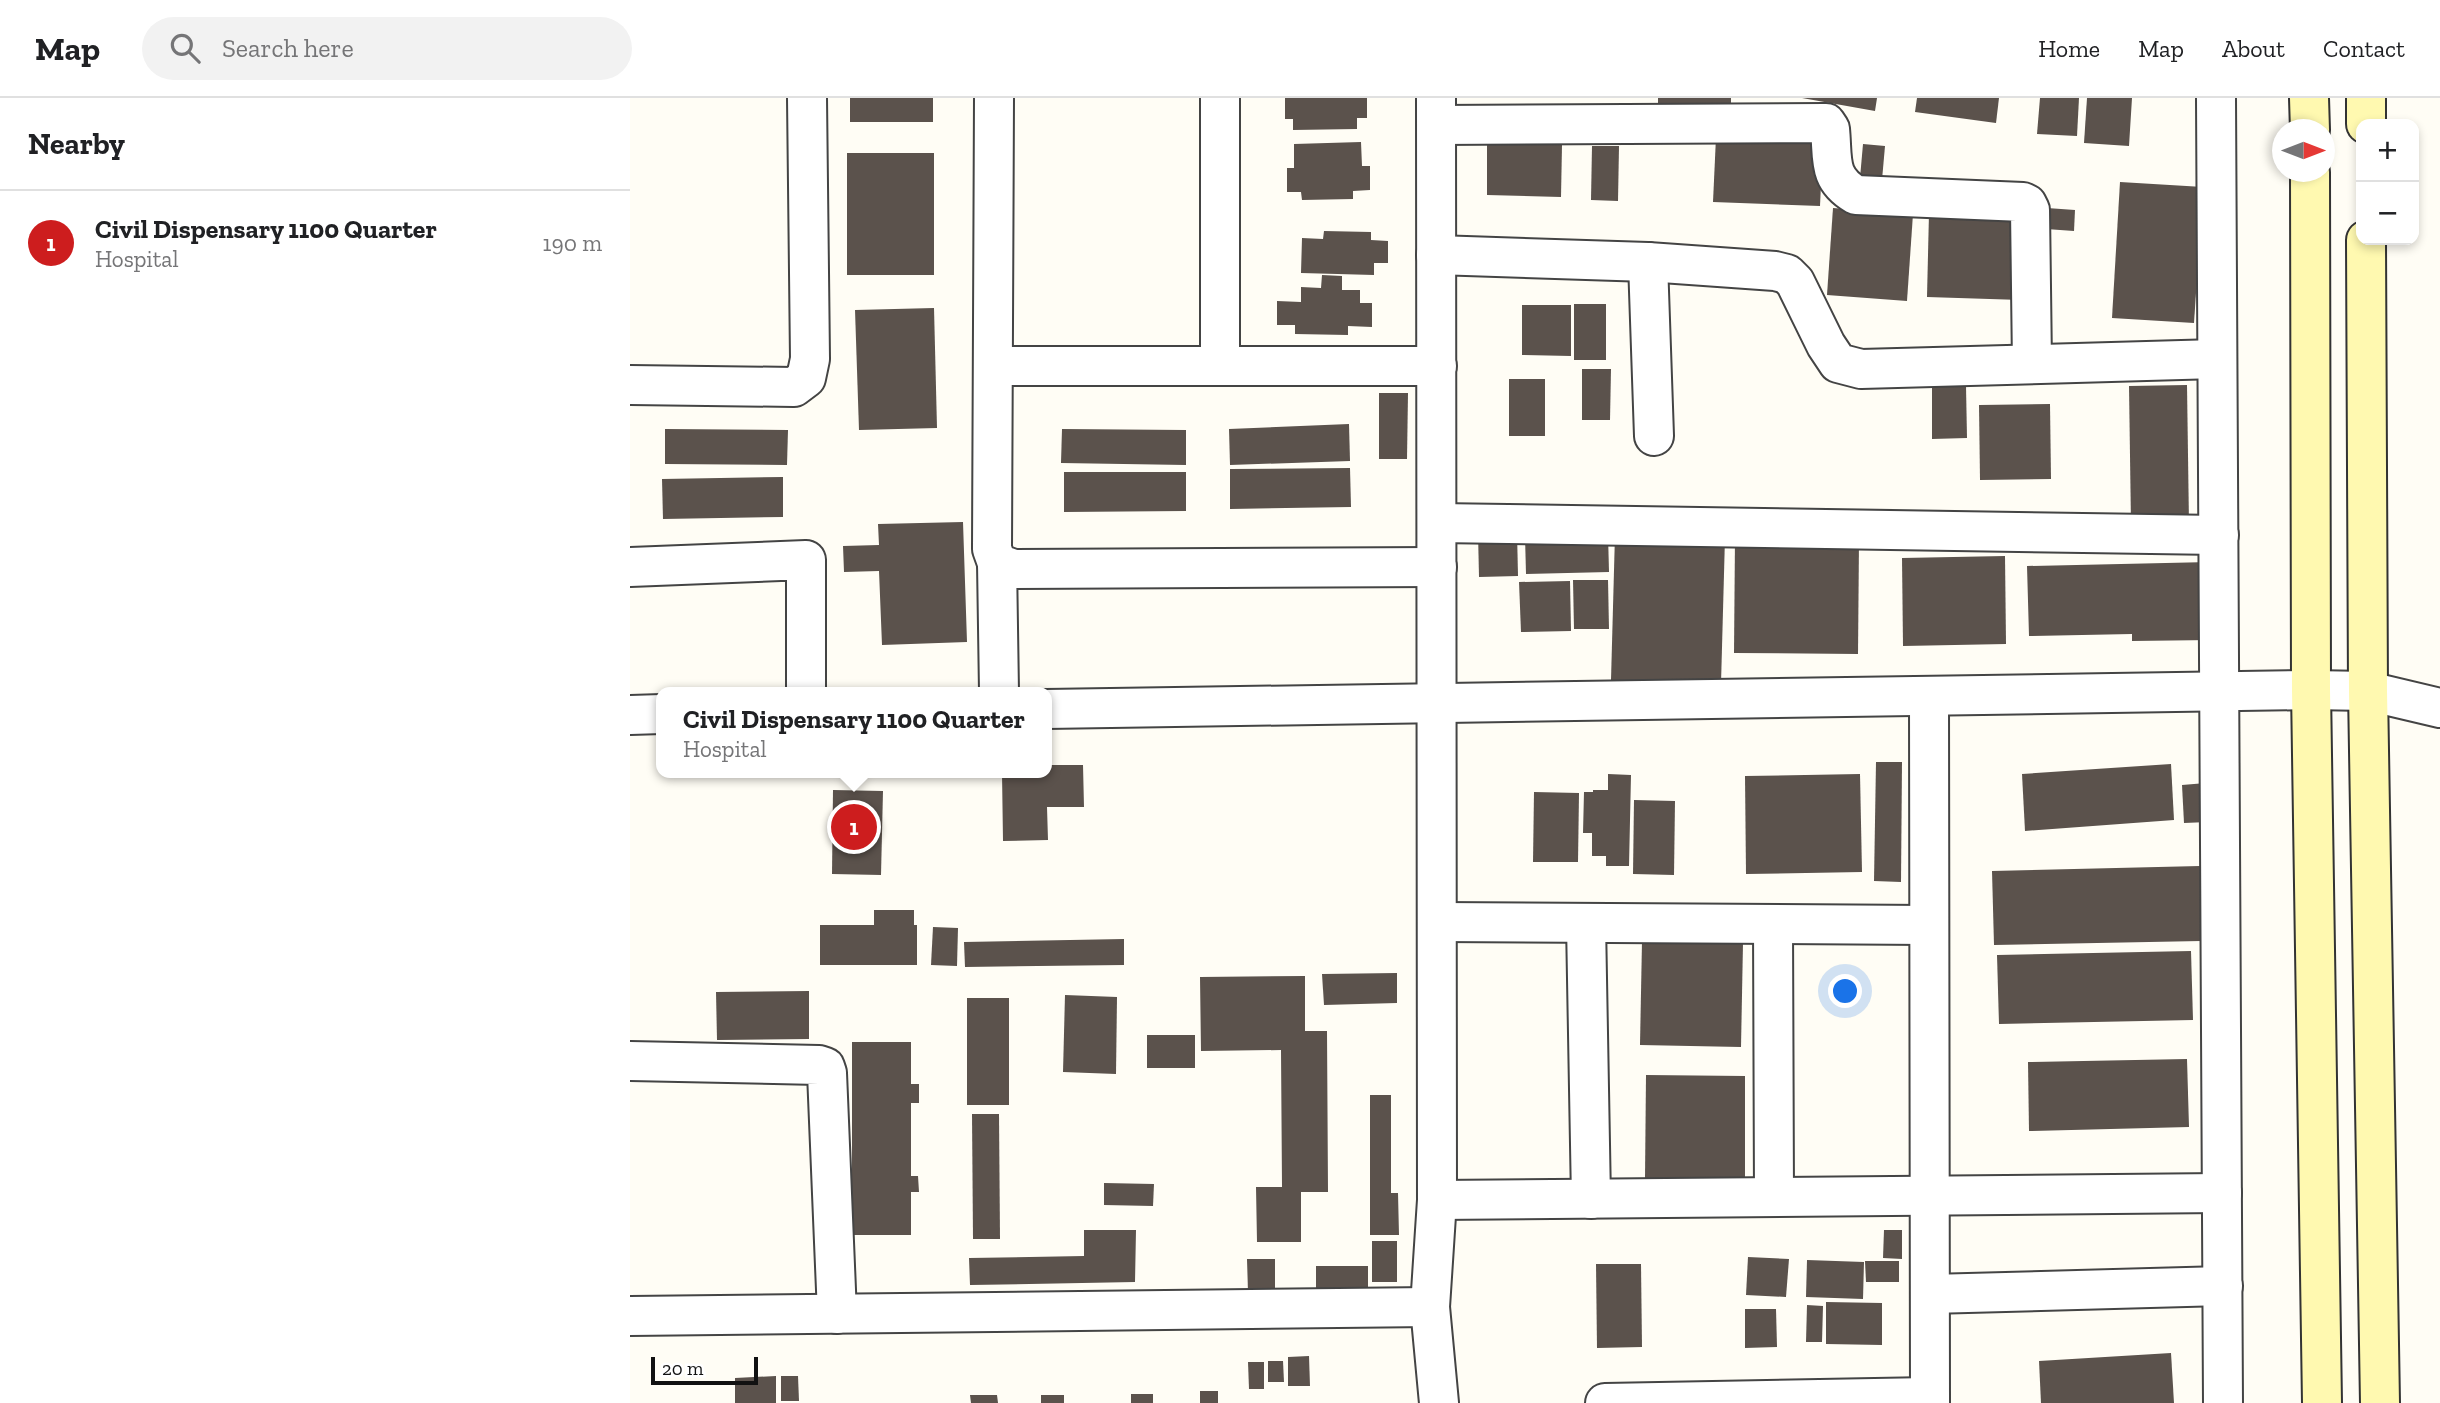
<!DOCTYPE html>
<html lang="en">
<head>
<meta charset="utf-8">
<style>
  :root { --surface:#fff; --page:#f2f2f2; --text:#202124; --muted:#757577; --line:#e0e0e0; --accent:#cd1d1e }
  body { margin:0; font-family:"Zilla Slab",serif; background:var(--page); color:var(--text) }
  .controls { position:absolute; right:21px; top:21px; display:grid; overflow:hidden; border-radius:14px; box-shadow:0 4px 10px #0003 }
  .controls button { width:63px; height:63px; display:grid; place-items:center; padding:0; border:0; border-bottom:2px solid var(--line); background:var(--surface); color:var(--text); font:35px sans-serif }
  .compass { position:absolute; left:1642px; top:21px; width:63px; height:63px; border-radius:50%; background:var(--surface); box-shadow:0 4px 10px #0003; rotate:90deg }
  .scale { position:absolute; left:21px; bottom:18px; width:107px; box-sizing:border-box; padding-left:7px; border:4px solid #111; border-top:0; font-size:19px; line-height:24px; white-space:nowrap; color:#111; -webkit-text-stroke:5px #fff; paint-order:stroke }
  .you { position:absolute; left:1216px; top:894px; width:24px; height:24px; margin:-18px; border:5px solid #fff; border-radius:50%; background:#1a73e8; box-shadow:0 0 0 10px #1a73e833 }
  .badge { display:grid; place-items:center; width:46px; height:46px; border-radius:50%; background:var(--accent); color:#fff; font-size:23px; font-weight:700 }
  .pin { position:absolute; translate:-50% -50%; border:4px solid #fff; box-shadow:0 2px 7px #0006 }
  .popup { position:absolute; left:26px; top:589px; width:396px; height:91px; box-sizing:border-box; display:grid; place-content:center; border-radius:14px; background:var(--surface); filter:drop-shadow(0 2px 5px #0005); font-size:23px; white-space:nowrap; color:var(--muted) }
  .popup b { font-size:26px; color:var(--text) }
  .popup::after { content:''; position:absolute; left:50%; top:100%; margin-left:-14px; border:14px solid transparent; border-top-color:var(--surface) }
  .list { margin:0; padding:0; list-style:none }
  h2 { display:flex; justify-content:space-between; align-items:center; height:91px; margin:0; padding:0 28px; font-size:30px }
  h2 small { font-size:23px; font-weight:400; color:var(--muted) }
  .list li { display:grid; grid-template-columns:46px 1fr auto; gap:21px; align-items:center; box-sizing:border-box; height:105px; padding:0 28px; border-top:2px solid var(--line) }
  .list b { display:block; font-size:26px; white-space:nowrap }
  .list p { margin:0; font-size:23px; white-space:nowrap; color:var(--muted) }
  .list em { font-size:23px; font-style:normal; color:var(--muted) }
  .icon { flex:none; width:38px; height:38px; fill:none; stroke:currentColor; stroke-width:2; stroke-linecap:round; stroke-linejoin:round }
  .map { position:relative; flex:none; width:1810px; height:1305px; overflow:hidden }
  header { display:flex; align-items:center; gap:42px; box-sizing:border-box; height:98px; padding:0 35px; background:var(--surface); border-bottom:2px solid var(--line) }
  header strong { font-size:33px }
  nav { display:flex; gap:38px; margin-inline-start:auto; font-size:24px }
  .search { width:490px; height:63px; background:var(--page); display:flex; align-items:center; gap:18px; box-sizing:border-box; padding:0 24px; border-radius:38px; color:var(--muted); font-size:26px }
  main { display:flex }
  aside { flex:1; background:var(--surface) }
  .map>svg:first-child { display:block }
</style>
</head>
<body>
<header>
<strong>Map</strong>
<div class="search"><svg class="icon" aria-label="search" viewBox="0 0 24 24"><circle cx="10" cy="10" r="6"/><path d="M15 15l6 6"/></svg>Search here</div>
<nav><a>Home</a><a>Map</a><a>About</a><a>Contact</a></nav>
</header>
<main>
<aside>
<h2>Nearby<small></small></h2>
<ul class="list">
<li><span class="badge">1</span><div><b>Civil Dispensary 1100 Quarter</b><p>Hospital</p></div><em>190 m</em></li>
</ul>
</aside>
<div class="map">
<svg width="1810" height="1305" viewBox="0 0 1810 1305">
  <rect width="100%" height="100%" fill="#fffdf5"/>
  <g fill="#5b524c">
    <rect x="220" y="0" width="83" height="24"/>
    <path d="M655,0h82v20h-10v11l-64,1v-11h-8z"/>
    <path d="M1028,0h73v7l-73,-2z"/>
    <path d="M1172,0h75l-2,13z"/>
    <path d="M1287,0h82l-3,25 -81,-11z"/>
    <path d="M1410,0h39l-2,38 -40,-2z"/>
    <path d="M1457,0h45l-3,48 -45,-3z"/>
    <path d="M1086,39l107,4 -3,65 -107,-4z"/>
    <path d="M731,44l1,24h8v24l-17,1v8l-51,1 -1,-8h-14v-24h7v-24z"/>
    <path d="M857,46l75,1 -1,52 -74,-2z"/>
    <path d="M1233,46l22,2 -3,34 -22,-2z"/>
    <path d="M962,48h27l-1,55 -27,-1z"/>
    <rect x="217" y="55" width="87" height="122"/>
    <path d="M1490,84l83,5 -9,136 -82,-5z"/>
    <path d="M1203,110l80,6 -6,87 -80,-6z"/>
    <path d="M1417,110l28,2 -1,21 -28,-2z"/>
    <path d="M1299,115l94,3 -2,84 -94,-3z"/>
    <path d="M694,133l47,1v8l17,1v22h-14v12l-73,-2 1,-35 21,1z"/>
    <path d="M692,177l20,1v14h18v13h12v24l-24,-1v9l-53,-1v-9h-18v-24l24,1v-15l20,1z"/>
    <rect x="944" y="206" width="32" height="56"/>
    <path d="M892,207h49v51l-49,-1z"/>
    <path d="M304,210l3,120 -78,2 -4,-120z"/>
    <path d="M952,271h29l-1,51h-28z"/>
    <rect x="879" y="281" width="36" height="57"/>
    <path d="M1557,287l2,140h-58l-2,-139z"/>
    <path d="M1302,288h34l1,52 -35,1z"/>
    <path d="M749,295h29l-1,66h-28z"/>
    <path d="M1420,306l1,75 -71,1 -1,-75z"/>
    <path d="M719,326l1,37 -120,4 -1,-36z"/>
    <path d="M35,331l123,1 -1,35 -122,-1z"/>
    <path d="M432,331l124,1v35l-125,-2z"/>
    <path d="M720,370l1,39 -121,2v-40z"/>
    <path d="M434,374h122v39l-122,1z"/>
    <path d="M153,379v40l-120,2 -1,-40z"/>
    <path d="M333,424l4,120 -85,3 -3,-74 -35,1 -1,-26 36,-1 -1,-21z"/>
    <path d="M887,433l1,45 -39,1 -1,-45z"/>
    <path d="M978,436l1,38 -83,2 -1,-38z"/>
    <path d="M985,436l110,3 -4,147 -110,-4z"/>
    <path d="M1105,440l124,2 -1,114 -124,-1z"/>
    <path d="M1375,458l1,88 -103,2 -1,-88z"/>
    <path d="M1580,464l2,78 -80,1v-7l-103,2 -2,-70z"/>
    <path d="M943,482h35l1,49h-35z"/>
    <path d="M940,483l1,50 -50,1 -2,-50z"/>
    <path d="M1246,664h26l-1,120 -27,-1z"/>
    <path d="M1541,666l3,56 -149,11 -3,-57z"/>
    <path d="M416,667h37l1,42h-37l1,33 -45,1 -1,-68h44z"/>
    <path d="M978,676l23,1 -2,91h-23v-10h-14v-23h-9l1,-41h9v-2h15z"/>
    <path d="M1230,676l2,98 -116,2 -1,-98z"/>
    <path d="M1576,685l2,39 -24,1 -2,-38z"/>
    <path d="M203,692l50,1 -2,84 -49,-1z"/>
    <path d="M904,694l45,1 -1,69h-45z"/>
    <path d="M1004,702l41,1 -1,74 -41,-1z"/>
    <path d="M1570,768l1,75 -207,4 -2,-74z"/>
    <path d="M244,812h40v15h3v40h-97v-40h54z"/>
    <path d="M303,829l25,1 -1,38 -26,-1z"/>
    <path d="M494,841v26l-159,2 -1,-25z"/>
    <path d="M1012,843l101,2 -2,104 -101,-2z"/>
    <path d="M1561,853l2,69 -194,4 -2,-69z"/>
    <path d="M767,875v30l-73,2 -2,-31z"/>
    <path d="M675,878v55h22l1,161h-27v50h-44l-1,-55h26l-1,-137 -80,1 -1,-74z"/>
    <path d="M179,893v48l-92,1 -1,-48z"/>
    <path d="M435,897l52,2 -1,77 -53,-2z"/>
    <rect x="337" y="900" width="42" height="107"/>
    <rect x="517" y="937" width="48" height="33"/>
    <path d="M222,944h59v42h8v19h-8v73h7l1,16h-8v43h-59z"/>
    <path d="M1557,961l2,68 -160,4 -1,-69z"/>
    <path d="M1016,977l99,1v102h-100z"/>
    <path d="M740,997h21v98h7l1,42h-29z"/>
    <path d="M342,1016h27l1,125h-27z"/>
    <path d="M474,1085l50,1 -1,22 -49,-1z"/>
    <path d="M454,1132h52l-1,52 -165,3 -1,-27 115,-2z"/>
    <path d="M1254,1132h18v29l-19,-1z"/>
    <rect x="742" y="1143" width="25" height="41"/>
    <path d="M1118,1159l41,2 -3,38 -40,-2z"/>
    <path d="M617,1161h28v33h-27z"/>
    <path d="M1177,1162l57,2 -1,37 -57,-2z"/>
    <path d="M1235,1163h34v21h-33z"/>
    <path d="M966,1166h45l1,83 -45,1z"/>
    <path d="M686,1168h52v23l-52,1z"/>
    <path d="M1196,1204l56,1v42l-56,-1z"/>
    <path d="M1177,1207l16,1 -1,36h-16z"/>
    <path d="M1115,1211h31l1,38 -32,1z"/>
    <path d="M1541,1255l3,50h-133l-2,-42z"/>
    <path d="M679,1258l1,30h-22v-29z"/>
    <path d="M638,1263h15l1,21h-16z"/>
    <path d="M618,1264h16v27h-15z"/>
    <path d="M146,1278v27h-41v-25z"/>
    <path d="M151,1278h17l1,25h-18z"/>
    <rect x="570" y="1293" width="18" height="12"/>
    <rect x="501" y="1296" width="22" height="9"/>
    <path d="M340,1297h27l1,8h-27z"/>
    <rect x="411" y="1297" width="23" height="8"/>
  </g>
  <g fill="none" stroke-linecap="round" stroke-linejoin="round">
    <g stroke="#444" stroke-width="42">
      <g id="minor">
        <path d="M364,0l-2,451 5,14 17,6 423,-2"/>
        <path d="M590,0v268"/>
        <path d="M806,0l1,1102 -7,107 9,96"/>
        <path d="M1586,0l7,1305"/>
        <path d="M807,27l389,-2 4,6c3,30 -3,49 26,66l167,7 4,2 3,6 2,154"/>
        <path d="M806,157l212,7 127,9 12,3 8,8 31,63 12,18 23,6 356,-10"/>
        <path d="M1018,164l6,174"/>
        <path d="M364,268h443"/>
        <path d="M0,287l164,2 12,-9 4,-19 -3,-261"/>
        <path d="M807,425l782,12"/>
        <path d="M367,465l2,129"/>
        <path d="M0,469l176,-7v132"/>
        <path d="M1299,599l1,706"/>
        <path d="M416,611l1265,-19 57,1 72,17"/>
        <path d="M0,617l32,-1"/>
        <path d="M808,824l491,3"/>
        <path d="M956,825l5,276"/>
        <path d="M1143,826l1,273"/>
        <path d="M0,963l189,4 6,2 2,6 10,241"/>
        <path d="M807,1102l785,-7"/>
        <path d="M1300,1196l293,-8"/>
        <path d="M0,1218l800,-9"/>
        <path d="M975,1305l325,-6"/>
      </g>
    </g>
    <g stroke="#333" stroke-width="42">
      <g id="secondary">
        <path d="M1679,0l1,32"/>
        <path d="M1736,0v26"/>
        <path d="M1680,74l1,518 11,713"/>
        <path d="M1736,142l2,451 12,712"/>
      </g>
    </g>
    <use href="#minor" stroke="#fff" stroke-width="38"/>
    <use href="#secondary" stroke="#fff9b0" stroke-width="38"/>
  </g>
</svg>
<div class="controls">
<button>+</button>
<button>−</button>
</div>
<svg class="compass" viewBox="-18 -18 36 36"><path d="M0-13l5 13h-10z" fill="#e53935"/><path d="M0 13l5-13h-10z" fill="#757577"/></svg>
<div class="scale">20 m</div>
<div class="you"></div>
<div class="pin badge" style="left:224px;top:729px">1</div>
<div class="popup"><b>Civil Dispensary 1100 Quarter</b>Hospital</div>
</div>
</main>
</body>
</html>
